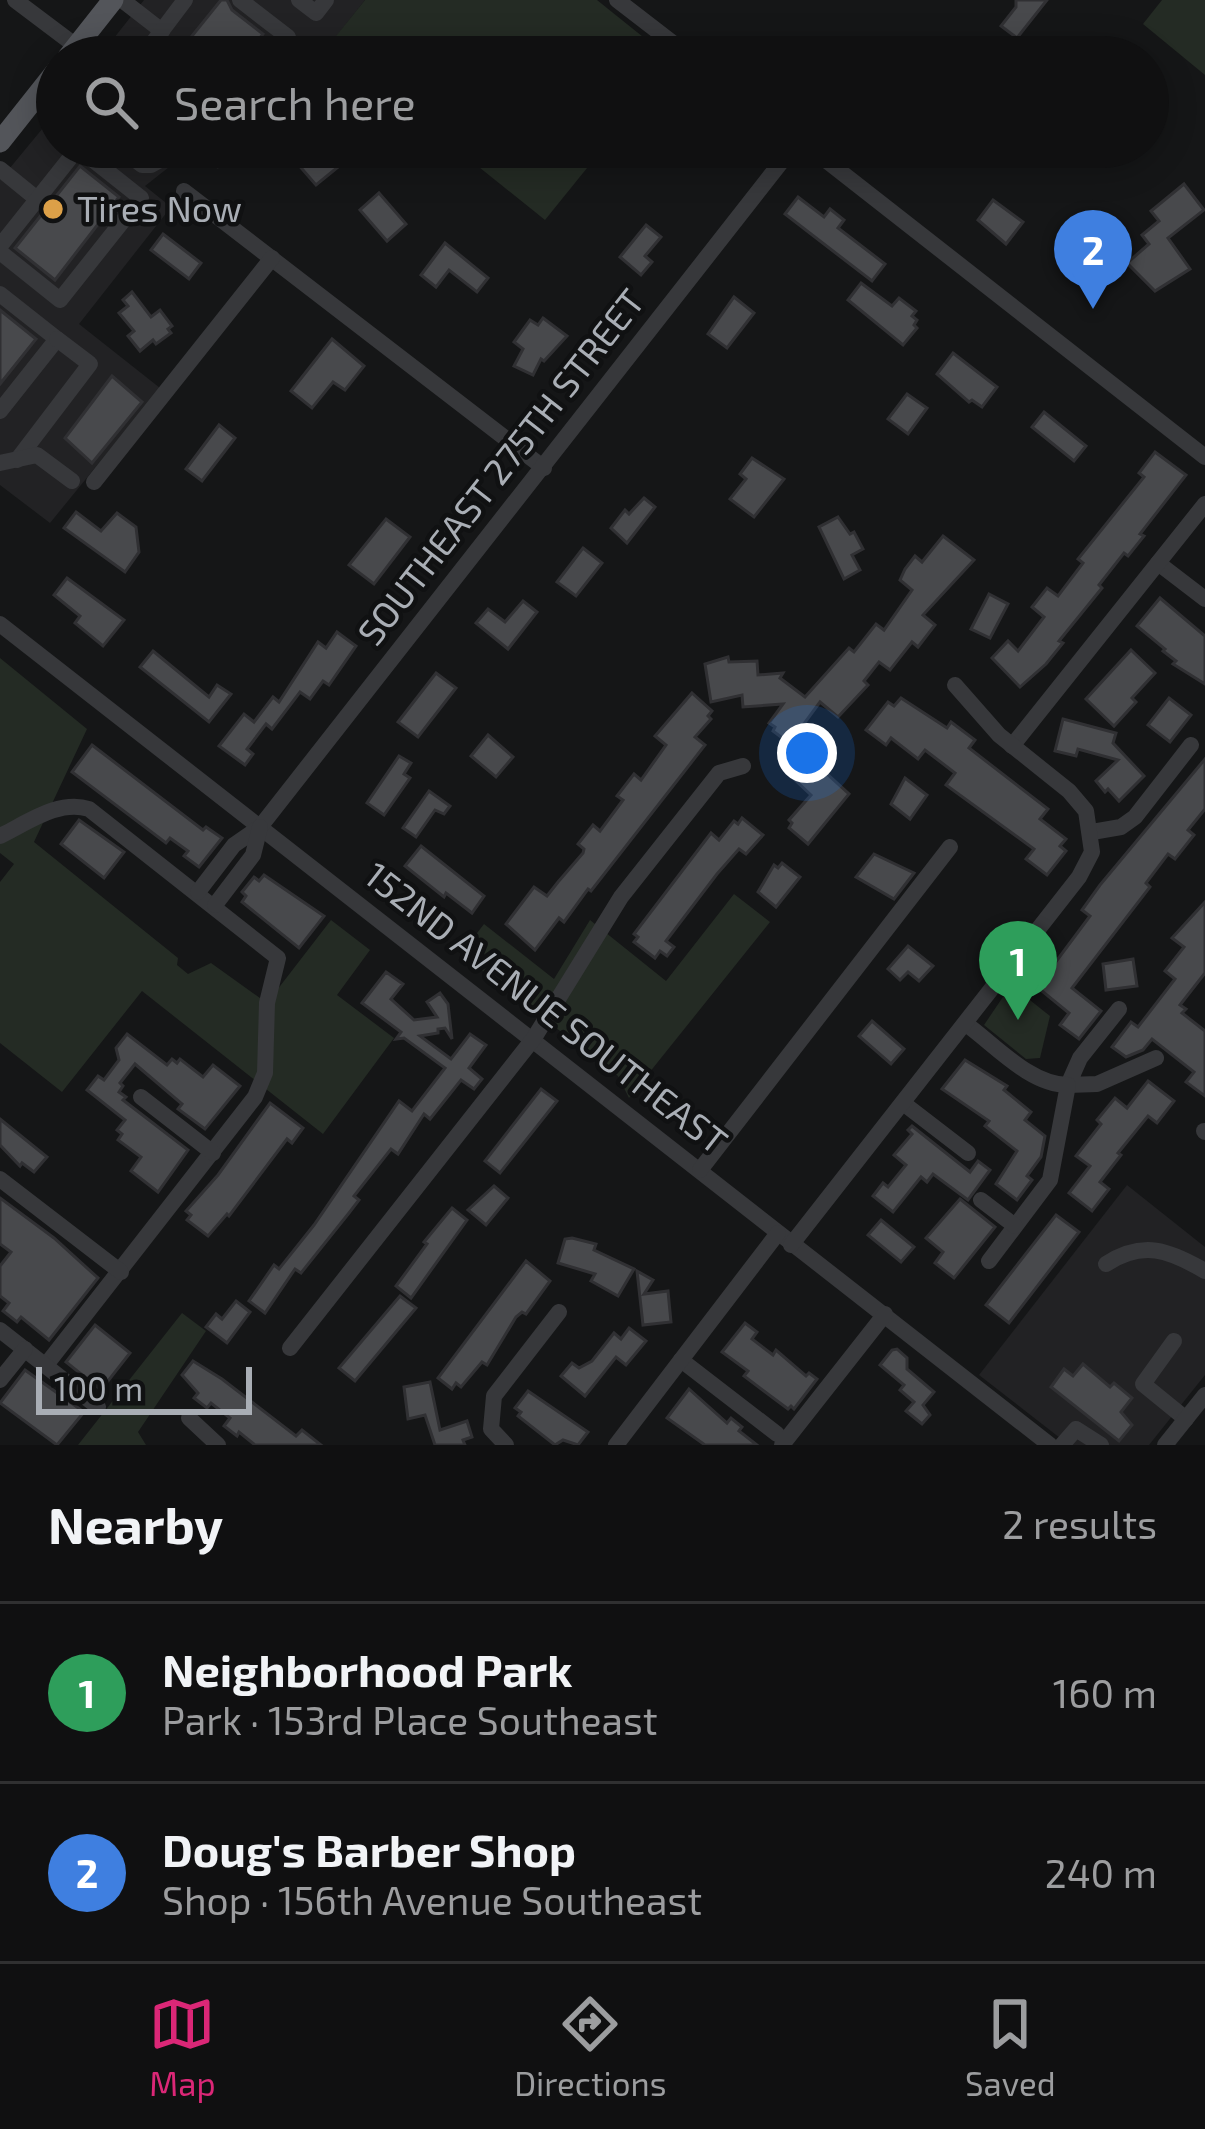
<!DOCTYPE html>
<html lang="en">
<head>
<meta charset="utf-8">
<style>
  :root { --surface:#101011; --page:#1e1e1f; --text:#f1f3f6; --muted:#9c9d9f; --line:#303031; --accent:#db2777 }
  body { margin:0; font-family:"Exo 2",sans-serif; background:var(--page); color:var(--text) }
  .scale { position:absolute; left:36px; bottom:30px; width:216px; box-sizing:border-box; padding-left:12px; border:6px solid #a9aeb5; border-top:0; font-size:33px; line-height:42px; white-space:nowrap; color:#a9aeb5; -webkit-text-stroke:9px #101112; paint-order:stroke }
  .you { position:absolute; left:807px; top:753px; width:42px; height:42px; margin:-30px; border:9px solid #fff; border-radius:50%; background:#1a73e8; box-shadow:0 0 0 18px #1a73e833 }
  .badge { display:grid; place-items:center; width:78px; height:78px; border-radius:50%; background:var(--accent); color:#fff; font-size:39px; font-weight:700 }
  .pin { position:absolute; translate:-50% -99px; filter:drop-shadow(0 3px 6px #0008) }
  .pin::after { content:''; position:absolute; top:63px; width:42px; height:36px; background:inherit; clip-path:polygon(0 0,100% 0,50% 100%) }
  .list { margin:0; padding:0; list-style:none }
  h2 { display:flex; justify-content:space-between; align-items:center; height:156px; margin:0; padding:0 48px; font-size:51px }
  h2 small { font-size:39px; font-weight:400; color:var(--muted) }
  .list li { display:grid; grid-template-columns:78px 1fr auto; gap:36px; align-items:center; box-sizing:border-box; height:180px; padding:0 48px; border-top:3px solid var(--line) }
  .list b { display:block; font-size:45px; white-space:nowrap }
  .list p { margin:0; font-size:39px; white-space:nowrap; color:var(--muted) }
  .list em { font-size:39px; font-style:normal; color:var(--muted) }
  .icon { flex:none; width:66px; height:66px; fill:none; stroke:currentColor; stroke-width:2; stroke-linecap:round; stroke-linejoin:round }
  .map { position:relative; flex:none; width:1205px; height:1445px; overflow:hidden }
  .search { position:absolute; background:var(--surface); box-shadow:0 6px 30px #0003; left:36px; right:36px; top:36px; height:132px; display:flex; align-items:center; gap:30px; box-sizing:border-box; padding:0 42px; border-radius:66px; color:var(--muted); font-size:45px }
  .sheet { height:516px; background:var(--surface) }
  nav { display:flex; justify-content:space-around; align-items:center; box-sizing:border-box; height:168px; border-top:3px solid var(--line); background:var(--surface); font-size:33px; color:var(--muted) }
  nav a { display:grid; justify-items:center; gap:6px }
  nav .on { color:var(--accent) }
  .map>svg:first-child { display:block }
</style>
</head>
<body>
<div class="map">
<svg width="1205" height="1445" viewBox="0 0 1205 1445">
  <rect width="100%" height="100%" fill="#151617"/>
  <g fill="#222224">
    <path d="M144,0h221l-41,52 -8,-7 -10,12h-207z"/>
    <path d="M57,111v36h179l-18,22 -14,-9 -21,-4 -38,30 26,21 -92,117 81,64 -110,135 -50,-38v-305z"/>
    <path d="M1127,1185l78,62v128l-56,70h-80l-90,-70z"/>
  </g>
  <g fill="#242b24">
    <path d="M365,0h232l71,57h-326l-14,-11z"/>
    <path d="M1162,0h43v75l-62,-51z"/>
    <path d="M454,147h150l-59,73z"/>
    <path d="M0,658l87,71 -53,113 144,116 -1,7 11,9 23,-11 56,40 64,-83 39,30 -33,45 57,43 -71,96 -181,-143 -80,101 -62,-49v-161l14,-18 -14,-11z"/>
    <path d="M734,894l36,28 -141,176 -11,-22 -157,-122 23,-30 70,55 36,-59 76,61z"/>
    <path d="M1011,985l39,31 -10,42 -14,1 -42,-34z"/>
    <path d="M182,1313l24,18 -68,101 8,13h-68z"/>
  </g>
  <g fill="#48494c" stroke="#303033" stroke-width="3">
    <path d="M221,0h6l5,10 31,24 -18,23h-70z"/>
    <path d="M1016,0h31l-30,38 -16,-12 15,-19z"/>
    <path d="M283,147h37l18,20 -22,18z"/>
    <path d="M80,166l39,31 -64,83 -40,-32z"/>
    <path d="M1184,184l20,26 -36,28 22,31 -35,22 -28,-28 22,-19 -7,-9 17,-14 -8,-10z"/>
    <path d="M379,193l27,31 -19,17 -27,-31z"/>
    <path d="M798,197l26,20 6,-8 14,11 -6,8 47,36 -13,17 -87,-67z"/>
    <path d="M993,200l30,22 -17,22 -28,-24z"/>
    <path d="M646,225l15,12 -16,19 7,6 -11,13 -21,-18z"/>
    <path d="M163,234l38,29 -12,16 -38,-29z"/>
    <path d="M445,243l43,35 -11,14 -28,-22 -13,17 -15,-12z"/>
    <path d="M861,283l31,23 7,-8 17,13 -4,5 5,4 -3,5 3,3 -14,17 -55,-45z"/>
    <path d="M132,292l19,25 9,-7 12,16 -4,3 3,4 -15,11 -3,-4 -13,11 -12,-15 6,-5 -15,-18 9,-7 -5,-6z"/>
    <path d="M734,297l20,16 -27,35 -19,-14z"/>
    <path d="M0,310l36,29 -36,45z"/>
    <path d="M543,318l24,18 -23,25 -3,-2 -8,16 -19,-9 9,-17 -9,-7 16,-22 8,5z"/>
    <path d="M332,339l32,27 -19,24 -12,-8 -21,26 -21,-17z"/>
    <path d="M953,353l44,34 -15,20 -10,-7 -3,2 -32,-28z"/>
    <path d="M112,376l30,26 -50,61 -27,-25z"/>
    <path d="M907,394l20,14 -19,26 -20,-15z"/>
    <path d="M1044,412l42,34 -12,15 -42,-34z"/>
    <path d="M219,425l16,13 -33,43 -16,-12z"/>
    <path d="M1155,452l31,23 -46,59 4,2 -16,20 -4,-3 -25,32 3,3 -43,53 4,2 -17,21 -26,23 -28,-29 16,-17 10,10 26,-34 -12,-10 15,-19 11,8 25,-33 -5,-4 66,-82 -5,-4z"/>
    <path d="M752,458l32,21 -30,38 -24,-18 16,-20 -6,-5z"/>
    <path d="M644,498l11,9 -28,36 -16,-15 14,-18 4,4z"/>
    <path d="M76,512l25,19 16,-18 19,14 3,25 -14,20 -61,-44z"/>
    <path d="M838,517l12,17 4,-2 9,17 -11,6 8,15 -16,9 -25,-52z"/>
    <path d="M386,519l24,18 -36,47 -25,-19z"/>
    <path d="M943,536l31,24 -51,55 12,10 -17,22 -6,-5 -22,28 -11,-8 -15,19 4,4 -30,32 -18,-15 -17,23 8,5 -14,19 -24,-18 2,-4 -6,-4 14,-19 -40,3 -1,-12 -31,7 -6,-38 23,-7 1,5 28,-1 1,14 25,-2 -3,5 25,19 44,-49 5,4 22,-28 8,6 28,-40 -12,-10 5,-11 10,-13 7,6z"/>
    <path d="M583,548l19,15 -26,33 -19,-14z"/>
    <path d="M67,578l57,42 -21,26 -28,-23 5,-7 -26,-21z"/>
    <path d="M989,594l19,10 -18,34 -19,-9z"/>
    <path d="M1160,598l45,38v48l-32,-20 3,-3 -13,-10 2,-2 -28,-23z"/>
    <path d="M523,601l14,11 -29,37 -32,-26 12,-14 17,13z"/>
    <path d="M337,632l19,14 -27,39 -6,-4 -13,18 -10,-7 -28,37 -6,-5 -19,25 6,5 -8,11 -26,-19 25,-32 10,8 19,-25 6,5 39,-60 8,6z"/>
    <path d="M1131,650l24,23 -23,25 4,4 -22,24 -28,-27z"/>
    <path d="M153,651l56,46 8,-12 14,9 -22,28 -69,-55z"/>
    <path d="M436,673l20,15 -38,49 -20,-15z"/>
    <path d="M692,693l20,18 -4,5 3,3 -16,18 10,8 -114,146 -3,-2 -24,33 -5,-4 -24,32 -29,-26 28,-37 13,9 11,-14 25,-29 1,-4 -6,-5 15,-19 7,6 23,-31 -6,-4 17,-22 7,6 25,-35 -11,-9z"/>
    <path d="M901,698l46,30 4,-6 24,18 -6,8 79,61 -8,10 26,20 -6,7 6,5 -19,24 -21,-16 8,-10 -88,-64 9,-12 -30,-23 -7,9 -27,-21 -5,7 -20,-15 22,-28 6,4z"/>
    <path d="M1169,698l22,17 -21,27 -22,-17z"/>
    <path d="M1063,719l53,14 -3,10 31,33 -25,25 -11,-12 -3,3 -9,-11 22,-21 -40,-11 -2,7 -21,-5z"/>
    <path d="M488,735l25,22 -17,20 -25,-21z"/>
    <path d="M92,745l111,85 3,-3 16,11 -23,29 -15,-11 4,-5 -18,-13 -4,5 -94,-71z"/>
    <path d="M803,752l46,42 -41,50 -19,-16 3,-5 -3,-3 22,-25 -17,-16 3,-3 -9,-9z"/>
    <path d="M399,756l12,7 -7,11 6,4 -26,37 -17,-12z"/>
    <path d="M1205,759v50l-17,21 6,5 -19,24 -7,-5 -22,29 4,4 -78,101 29,23 -22,28 -19,-14 9,-12 -32,-26 53,-71 -8,-6 18,-25z"/>
    <path d="M905,778l22,17 -17,24 -19,-15z"/>
    <path d="M429,791l21,15 -6,8 -9,-4 -19,27 -13,-9z"/>
    <path d="M742,818l21,17 -17,19 -7,-5 -22,25 -51,67 8,6 -7,9 -7,-5 -5,7 -21,-16 4,-5 -4,-3 77,-101 8,7 15,-19 4,3z"/>
    <path d="M79,820l45,32 -20,26 -43,-34z"/>
    <path d="M421,846l63,50 -12,17 -26,-20 -2,4 -39,-31z"/>
    <path d="M874,854l40,19 -20,26 -38,-22z"/>
    <path d="M782,863l18,14 -24,30 -18,-15 16,-27 4,3z"/>
    <path d="M264,875l60,41 -25,32 -57,-46 4,-6 -4,-4 12,-15 5,4z"/>
    <path d="M1205,902v71l-25,32 6,4 -4,4 23,18v65l-19,-14 8,-10 -42,-33 -9,11 -17,7 -14,-10 19,-25 7,5 37,-48 -10,-8 19,-24 -12,-9z"/>
    <path d="M908,946l25,20 -14,15 -11,-9 -8,8 -12,-11z"/>
    <path d="M1133,959l4,27 -31,4 -3,-26z"/>
    <path d="M386,972l17,12 -12,15 23,21 23,-3 -10,-15 13,-9 8,11 4,35 -7,-11 -7,1v4l-18,3 31,23 19,-25 16,11 -17,23 13,11 -8,10 -13,-9 -31,39 -6,-5 -26,40 -7,-5 -37,47 5,4 -10,13 -48,60 -6,-4 -30,44 -16,-12 25,-36 5,4 35,-44 85,-124 13,10 33,-43 -41,-30 -8,1 5,-7 -39,-29z"/>
    <path d="M872,1021l32,28 -13,15 -32,-28z"/>
    <path d="M127,1034l40,31 5,-6 5,4 3,-4 23,18 10,-12 27,21 -35,43 -27,-20 4,-5 -47,-40 -15,19 3,3 -4,6 7,5 -3,3 65,50 -30,42 -27,-21 10,-14 -23,-17 4,-6 -5,-4 8,-10 -38,-30 11,-14 6,4 15,-20 -3,-12z"/>
    <path d="M965,1060l42,26 -3,4 27,22 -6,8 20,16 -4,21 -14,19 5,4 -15,20 -21,-16 21,-33 -32,-25 4,-5 -47,-32z"/>
    <path d="M1148,1081l26,20 -17,22 -9,-7 -30,37 3,2 -21,27 9,7 -17,22 -23,-18 21,-27 -14,-10 25,-32 -4,-4 18,-22 12,10z"/>
    <path d="M541,1089l16,12 -57,72 -15,-12z"/>
    <path d="M270,1103l33,25 -11,15 -5,-4 -58,77 -2,-2 -19,22 -21,-16 4,-5 -5,-4 32,-36z"/>
    <path d="M0,1119l47,38 -13,15 -12,-9 -2,3 -20,-21z"/>
    <path d="M912,1126l58,46 8,-11 12,9 -22,30 -35,-26 -6,8 -6,-5 -28,35 -20,-16 10,-13 5,4 18,-22 -12,-10 18,-21 -4,-4z"/>
    <path d="M494,1186l14,12 -22,27 -18,-15z"/>
    <path d="M0,1198l54,40 44,40 -49,62 -28,-23 -4,5 -14,-11 6,-8 -9,-7v-30l11,-14 -11,-8z"/>
    <path d="M960,1199l35,28 -41,51 -19,-15 8,-11 -17,-14z"/>
    <path d="M452,1208l15,12 -56,78 -15,-12 31,-42 -3,-2z"/>
    <path d="M1056,1215l23,17 -70,91 -23,-18z"/>
    <path d="M881,1220l33,27 -13,15 -33,-27z"/>
    <path d="M572,1238l24,6 -2,6 40,19 -16,27 -27,-15 4,-7 -37,-11 7,-24z"/>
    <path d="M526,1261l24,20 -24,33 -4,-2 -6,5 -29,48 -5,-3 -21,25 -5,-4 -4,6 -14,-11z"/>
    <path d="M637,1271l16,9 -9,14 24,-3 3,31 -28,3z"/>
    <path d="M400,1296l16,12 -61,73 -16,-13z"/>
    <path d="M236,1301l14,11 -23,31 -21,-16 10,-13 6,5z"/>
    <path d="M745,1323l12,9 -5,7 21,16 3,-5 30,26 3,-3 8,6 -23,30 -3,-3 -3,3 -44,-33 4,-5 -26,-19z"/>
    <path d="M95,1325l35,28 -29,37 -35,-28z"/>
    <path d="M629,1328l17,13 -20,24 -10,-8 -31,39 -24,-20 11,-13 7,5 13,-7 22,-28 7,6z"/>
    <path d="M897,1349l10,9v11l27,23 -11,13 7,10 -8,9 -16,-13 8,-9 -14,-12 4,-5 -24,-20 12,-15z"/>
    <path d="M193,1361l29,18 74,57 6,-6 19,15h-66l-16,-13 -2,4 -13,-10 6,-8 -19,-15 -4,5 -13,-10 4,-5 -16,-18z"/>
    <path d="M1083,1364l27,23 4,-4 18,15 -11,14 11,13 -13,16 -68,-54 13,-18 9,7z"/>
    <path d="M25,1370l59,42 -27,33 -57,-42z"/>
    <path d="M430,1382l10,48 27,-9 5,16 -9,3 2,5h-30l-10,-30 -17,4 -4,-32z"/>
    <path d="M689,1389l38,34 4,-5 11,9 -3,4 18,14h-52l-38,-27z"/>
    <path d="M528,1391l60,41 -10,13 -15,-5 -8,5 -37,-29 3,-4 -6,-4z"/>
  </g>
  <g fill="none" stroke-linecap="round" stroke-linejoin="round">
    <g stroke="#37383b" stroke-width="16">
      <path d="M15,0l61,46"/>
      <path d="M122,0l40,31"/>
      <path d="M240,0l48,37 -15,20"/>
      <path d="M299,0l17,13 10,-13"/>
      <path d="M617,0l74,57"/>
      <path d="M142,57l43,-57"/>
      <path d="M119,147l23,18h9l27,-15 26,-3"/>
      <path d="M809,147l396,310"/>
      <path d="M0,169l37,30"/>
      <path d="M184,191l360,277"/>
      <path d="M0,246l78,-98 63,50 -81,102 -60,-48"/>
      <path d="M0,294l57,45 -57,72"/>
      <path d="M17,460l73,-96 -33,-25"/>
      <path d="M0,463l37,-8 35,26"/>
      <path d="M94,482l178,-224"/>
      <path d="M1158,563l47,36"/>
      <path d="M0,624l1050,821"/>
      <path d="M1012,746l193,-242"/>
      <path d="M1092,832l29,-5 14,-10 56,-72"/>
      <path d="M0,836c27,-13 59,-37 89,-27l189,149 -11,45 -2,70 -10,24 -209,268"/>
      <path d="M198,892l36,-47 26,-18 533,-680"/>
      <path d="M215,905l38,-50 7,-28"/>
      <path d="M1119,1009l-39,49 -12,27 29,-1 59,-26"/>
      <path d="M966,1024c29,21 64,61 102,61l-18,95 -61,81"/>
      <path d="M141,1097l72,56"/>
      <path d="M903,1103l65,50"/>
      <path d="M1204,1131l1,1"/>
      <path d="M700,1170l250,-323"/>
      <path d="M0,1179l121,93"/>
      <path d="M981,1200l34,26"/>
      <path d="M791,1245l288,-368 13,-25 -6,-41 -17,-20 -70,-56 -44,-50"/>
      <path d="M1106,1264c37,-24 63,-14 99,7"/>
      <path d="M0,1330l98,77"/>
      <path d="M1174,1341l-31,43 43,35"/>
      <path d="M290,1348l244,-310 87,-141 98,-124 24,-7"/>
      <path d="M681,1360l96,74"/>
      <path d="M0,1380l25,-31"/>
      <path d="M189,1418l29,27"/>
      <path d="M506,1445l-15,-16 3,-33 65,-84"/>
      <path d="M616,1445l162,-212"/>
      <path d="M782,1445l103,-131"/>
      <path d="M1062,1445l14,-16 25,16"/>
      <path d="M1165,1445l40,-50"/>
    </g>
    <g stroke="#53555a" stroke-width="21">
      <path d="M68,57l45,-57"/>
      <path d="M0,142l57,-72"/>
    </g>
  </g>
  <circle fill="#dca048" stroke="#101112" stroke-width="4.5" cx="53" cy="209" r="12"/>
  <g text-anchor="middle" stroke-width="9" stroke-linejoin="round" paint-order="stroke">
    <g font-size="36" fill="#a9aeb5" stroke="#101112" text-anchor="start">
      <text x="77" y="222">Tires Now</text>
    </g>
    <g font-size="36" fill="#a9aeb5" stroke="#101112">
      <text transform="translate(501 467) rotate(-52)" y="13">SOUTHEAST 275TH STREET</text>
      <text transform="translate(546 1008) rotate(38)" y="13">152ND AVENUE SOUTHEAST</text>
    </g>
  </g>
</svg>
<div class="scale">100 m</div>
<div class="you"></div>
<div class="pin badge" style="left:1018px;top:1020px;background:#2e9e5b">1</div>
<div class="pin badge" style="left:1093px;top:309px;background:#3f7fe0">2</div>
<div class="search"><svg class="icon" aria-label="search" viewBox="0 0 24 24"><circle cx="10" cy="10" r="6"/><path d="M15 15l6 6"/></svg>Search here</div>
</div>
<section class="sheet">
<h2>Nearby<small>2 results</small></h2>
<ul class="list">
<li><span class="badge" style="background:#2e9e5b">1</span><div><b>Neighborhood Park</b><p>Park · 153rd Place Southeast</p></div><em>160 m</em></li>
<li><span class="badge" style="background:#3f7fe0">2</span><div><b>Doug's Barber Shop</b><p>Shop · 156th Avenue Southeast</p></div><em>240 m</em></li>
</ul>
</section>
<nav>
<a class="on"><svg class="icon" aria-label="map" viewBox="0 0 24 24"><path d="M3 6l6-2 6 2 6-2v14l-6 2-6-2-6 2zM9 4v14M15 6v14"/></svg>Map</a>
<a><svg class="icon" aria-label="directions" viewBox="0 0 24 24"><path d="M12 3l9 9-9 9-9-9zM9 14v-3h6M13 9l2 2-2 2"/></svg>Directions</a>
<a><svg class="icon" aria-label="saved" viewBox="0 0 24 24"><path d="M7 4h10v16l-5-4-5 4z"/></svg>Saved</a>
</nav>
</body>
</html>
